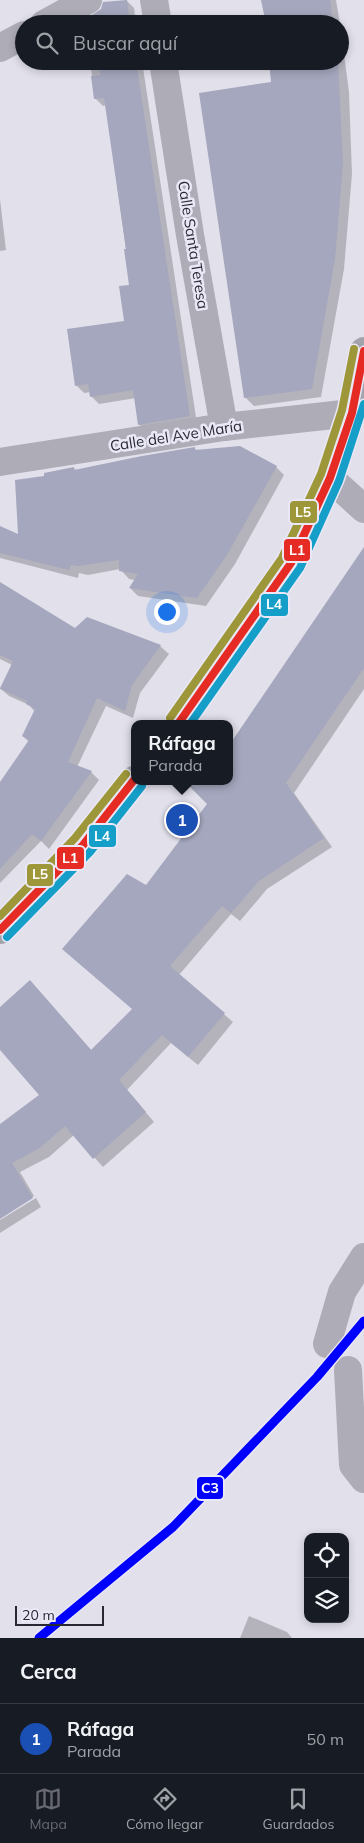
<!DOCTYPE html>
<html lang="es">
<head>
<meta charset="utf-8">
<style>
  :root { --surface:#171b24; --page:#20242c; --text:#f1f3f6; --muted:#9ea1a6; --line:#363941; --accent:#696973 }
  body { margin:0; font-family:Mulish,sans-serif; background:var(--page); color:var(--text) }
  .controls { position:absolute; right:15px; bottom:15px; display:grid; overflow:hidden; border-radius:10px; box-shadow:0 2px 8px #0003 }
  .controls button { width:45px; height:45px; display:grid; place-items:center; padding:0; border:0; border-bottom:1px solid var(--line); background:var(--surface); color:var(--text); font:25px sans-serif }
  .scale { position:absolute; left:15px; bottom:12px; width:89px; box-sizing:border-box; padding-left:5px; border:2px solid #282933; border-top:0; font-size:14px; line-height:18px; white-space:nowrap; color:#282933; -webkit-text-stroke:4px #eae8f7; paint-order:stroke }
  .you { position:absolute; left:166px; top:611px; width:18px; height:18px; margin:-12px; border:4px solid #fff; border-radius:50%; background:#1a73e8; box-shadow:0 0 0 8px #1a73e833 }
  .badge { display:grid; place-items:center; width:32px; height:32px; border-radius:50%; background:var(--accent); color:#fff; font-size:16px; font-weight:700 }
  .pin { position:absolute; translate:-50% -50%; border:2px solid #fff; box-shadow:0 1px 5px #0006 }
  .popup { position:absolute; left:131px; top:720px; width:102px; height:65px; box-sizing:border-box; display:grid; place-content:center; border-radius:10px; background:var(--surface); filter:drop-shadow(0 1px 4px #0005); font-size:16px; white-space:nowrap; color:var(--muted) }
  .popup b { font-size:19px; color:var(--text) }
  .popup::after { content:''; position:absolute; left:50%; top:100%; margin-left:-10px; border:10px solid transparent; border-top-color:var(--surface) }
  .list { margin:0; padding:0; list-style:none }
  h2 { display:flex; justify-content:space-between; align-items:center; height:65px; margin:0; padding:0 20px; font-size:21px }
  h2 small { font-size:16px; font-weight:400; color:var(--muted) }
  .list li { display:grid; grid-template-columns:32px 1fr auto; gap:15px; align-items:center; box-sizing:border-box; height:70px; padding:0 20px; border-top:1px solid var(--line) }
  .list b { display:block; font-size:19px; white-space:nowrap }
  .list p { margin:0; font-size:16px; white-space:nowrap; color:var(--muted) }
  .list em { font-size:16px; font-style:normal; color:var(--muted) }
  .icon { flex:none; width:28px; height:28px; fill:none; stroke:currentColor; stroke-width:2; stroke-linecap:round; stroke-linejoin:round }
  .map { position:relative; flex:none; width:364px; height:1638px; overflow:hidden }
  .search { position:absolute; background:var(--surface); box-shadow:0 2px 8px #0003; left:15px; right:15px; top:15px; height:55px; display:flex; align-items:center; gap:12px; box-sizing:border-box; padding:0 18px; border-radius:28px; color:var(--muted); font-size:19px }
  .sheet { height:135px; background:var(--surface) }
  nav { display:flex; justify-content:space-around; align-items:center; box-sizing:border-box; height:70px; border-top:1px solid var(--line); background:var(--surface); font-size:14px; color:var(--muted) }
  nav a { display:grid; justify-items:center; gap:2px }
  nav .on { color:var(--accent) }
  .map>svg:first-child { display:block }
</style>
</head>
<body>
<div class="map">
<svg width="364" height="1638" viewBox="0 0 364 1638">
  <rect width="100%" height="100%" fill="#e2e0eb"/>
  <g fill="#0003">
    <path d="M126,0l8,8 2,16h-41z"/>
    <path d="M262,0h74l4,24h-73z"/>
    <path d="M340,24l9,68 3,82 -8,95 -23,128 -67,9 -9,-9 27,-314 -2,-22h70z"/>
    <path d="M90,61h52l55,363 -50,8 -8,-8 -3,-26 -37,6 -8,-8v-4l-7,1 -8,-8 49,-63 6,-36 -25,-181 -3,1 -8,-8z"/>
    <path d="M0,199l6,51 -6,1z"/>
    <path d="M194,449l82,18 8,8 -49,89 -29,42 -68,-10 -8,-8 5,-8 -6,-1 -9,-10 -32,6 -9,-2 -1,5 -78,-20v-30l20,8 25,-58 29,-10 3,3z"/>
    <path d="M364,549v140l-70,104 38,54 -65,42 -27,32 -9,-7 -52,61 54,47 -35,43 -27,-22 -44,47 27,32 -51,45 -29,-32 -25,22 -29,15 14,24 -34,21v-92l41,-30 -41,-47v-40l39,-17 53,60 41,-42 13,-122 84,-106v-35z"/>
    <path d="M0,602l76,28 11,-11 73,27 9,8 -29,39 -7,25 -27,-12 -29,61 14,5 8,8 -50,69 -8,-8 -41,42v-99l29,-42 -6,-6 12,-24 -6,-7 -20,-9 -9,-8 12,-23 -12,-6z"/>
    <path d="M36,1198l5,9 -41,26v-13z"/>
    <path d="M249,1616l38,16 5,6h-52z"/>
  </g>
  <g fill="#a4a7bd">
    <path d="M127,0l3,24h-36l-2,-9 9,-6 2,-7z"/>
    <path d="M261,0h69l3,24h-67z"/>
    <path d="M98,61h38l54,355 -52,9 -5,-35 -43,7 -2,-13 -13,2 -8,-57 57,-8 -5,-35 10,-1 -5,-36h2l-22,-151 -10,1 -3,-23 9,-1z"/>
    <path d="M269,61h69l5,103 -8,95 -23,130 -68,9 -45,-305 72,-11z"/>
    <path d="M240,446l37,20 -50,89 -30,43 -68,-10 9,-14 -19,-3v-11l-41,6 -7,-1 -2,5 -69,-17v-27l18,8 -3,-54 29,-4v-3l30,-6v3l68,-14 53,-9v3z"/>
    <path d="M364,547v121l-78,115 38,55 -65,43 -28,32 -9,-7 -52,60 55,47 -37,44 -26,-22 -43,45 27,32 -53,47 -28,-33 -25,22 -28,15 21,35 -33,21v-95l39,-29 -39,-45v-43l30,-27 61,70 41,-41 -70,-60 65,-75 19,11 61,-81 -23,-23h46v-37z"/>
    <path d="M0,582l75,46 12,-11 74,28 -29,40 -7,26 -28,-13 -29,64 24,9 -51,70 -9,-7 -32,35v-87l29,-42 -7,-4 13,-27 -9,-5 1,-3 -27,-12 13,-28 -13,-6z"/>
  </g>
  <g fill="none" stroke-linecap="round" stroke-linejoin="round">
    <g stroke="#aeadb7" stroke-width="28">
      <path d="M154,0l4,24"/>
      <path d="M44,24l44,-24"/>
      <path d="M0,48l24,-13"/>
      <path d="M163,61l27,174 34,192"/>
      <path d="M0,462l224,-35 128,-14"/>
      <path d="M330,478l34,31"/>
      <path d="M327,1344l15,-52 22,-35"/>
      <path d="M348,1370l5,95 11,14"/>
    </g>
    <g stroke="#a3a3ac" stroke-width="28">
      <path d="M178,724l113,-161 39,-85 22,-65 12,-62"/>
      <path d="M0,930l83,-85 51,-65"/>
    </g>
    <g stroke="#eae8f7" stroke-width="11">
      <g id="bus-1">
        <path d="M178,724l113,-161 39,-85 22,-65 12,-62"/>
        <path d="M0,930l83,-85 51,-65"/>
      </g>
    </g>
    <g stroke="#eae8f7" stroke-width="11">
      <g id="bus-2">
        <path d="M190,724l110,-156 39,-87 25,-77"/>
        <path d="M7,937l83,-85 52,-66"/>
      </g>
    </g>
    <g stroke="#eae8f7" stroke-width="11">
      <g id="bus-3">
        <path d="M170,718l112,-160 39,-84 21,-64 12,-61"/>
        <path d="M0,916l75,-78 51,-64"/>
      </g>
    </g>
    <use href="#bus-1" stroke="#e62b24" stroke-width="8"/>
    <use href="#bus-2" stroke="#149ec8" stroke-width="8"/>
    <use href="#bus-3" stroke="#9e9739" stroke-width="8"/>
    <g stroke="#eae8f7" stroke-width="12">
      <path id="rail-1" d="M39,1638l134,-111 144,-150 47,-56"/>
    </g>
    <use href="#rail-1" stroke="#00f" stroke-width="9"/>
  </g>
  <g text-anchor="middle" stroke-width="5" stroke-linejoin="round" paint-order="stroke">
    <g font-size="15" fill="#282933" stroke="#eae8f7">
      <text transform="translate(193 245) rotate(81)" y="5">Calle Santa Teresa</text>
      <text transform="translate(176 436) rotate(-9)" y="5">Calle del Ave María</text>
    </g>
  </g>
  <g stroke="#eae8f7" stroke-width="2">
    <rect x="289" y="500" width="29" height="24" rx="5" fill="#9e9739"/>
    <rect x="283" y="538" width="28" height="24" rx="5" fill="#e62b24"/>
    <rect x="260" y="593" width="29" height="24" rx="5" fill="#149ec8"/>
    <rect x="88" y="824" width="29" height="24" rx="5" fill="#149ec8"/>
    <rect x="56" y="846" width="29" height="24" rx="5" fill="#e62b24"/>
    <rect x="26" y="863" width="28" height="24" rx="5" fill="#9e9739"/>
    <rect x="196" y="1476" width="28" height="24" rx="5" fill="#00f"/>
  </g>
  <g font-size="14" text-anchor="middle" font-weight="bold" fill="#fff">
    <text x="303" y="517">L5</text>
    <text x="297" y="555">L1</text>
    <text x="274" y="609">L4</text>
    <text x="102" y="841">L4</text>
    <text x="70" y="863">L1</text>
    <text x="40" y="879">L5</text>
    <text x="210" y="1493">C3</text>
  </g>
</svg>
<div class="controls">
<button><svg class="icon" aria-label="locate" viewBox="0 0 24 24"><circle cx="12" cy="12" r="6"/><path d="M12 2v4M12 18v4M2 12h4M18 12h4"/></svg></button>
<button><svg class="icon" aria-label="layers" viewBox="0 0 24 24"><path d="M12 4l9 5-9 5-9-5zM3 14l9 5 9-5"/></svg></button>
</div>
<div class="scale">20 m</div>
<div class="you"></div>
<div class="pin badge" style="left:182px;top:820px;background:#1a4fb4">1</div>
<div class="popup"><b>Ráfaga</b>Parada</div>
<div class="search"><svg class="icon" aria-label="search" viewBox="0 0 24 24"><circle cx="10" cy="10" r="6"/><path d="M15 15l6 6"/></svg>Buscar aquí</div>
</div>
<section class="sheet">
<h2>Cerca<small></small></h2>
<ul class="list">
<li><span class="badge" style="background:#1a4fb4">1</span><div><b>Ráfaga</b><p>Parada</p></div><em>50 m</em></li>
</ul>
</section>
<nav>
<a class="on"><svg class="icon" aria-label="map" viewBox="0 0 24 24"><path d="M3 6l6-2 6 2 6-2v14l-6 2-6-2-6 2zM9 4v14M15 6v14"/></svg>Mapa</a>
<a><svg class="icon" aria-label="directions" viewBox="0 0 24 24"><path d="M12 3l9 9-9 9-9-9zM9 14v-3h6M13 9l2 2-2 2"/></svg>Cómo llegar</a>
<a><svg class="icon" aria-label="saved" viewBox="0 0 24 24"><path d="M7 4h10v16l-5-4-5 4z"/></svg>Guardados</a>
</nav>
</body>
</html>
